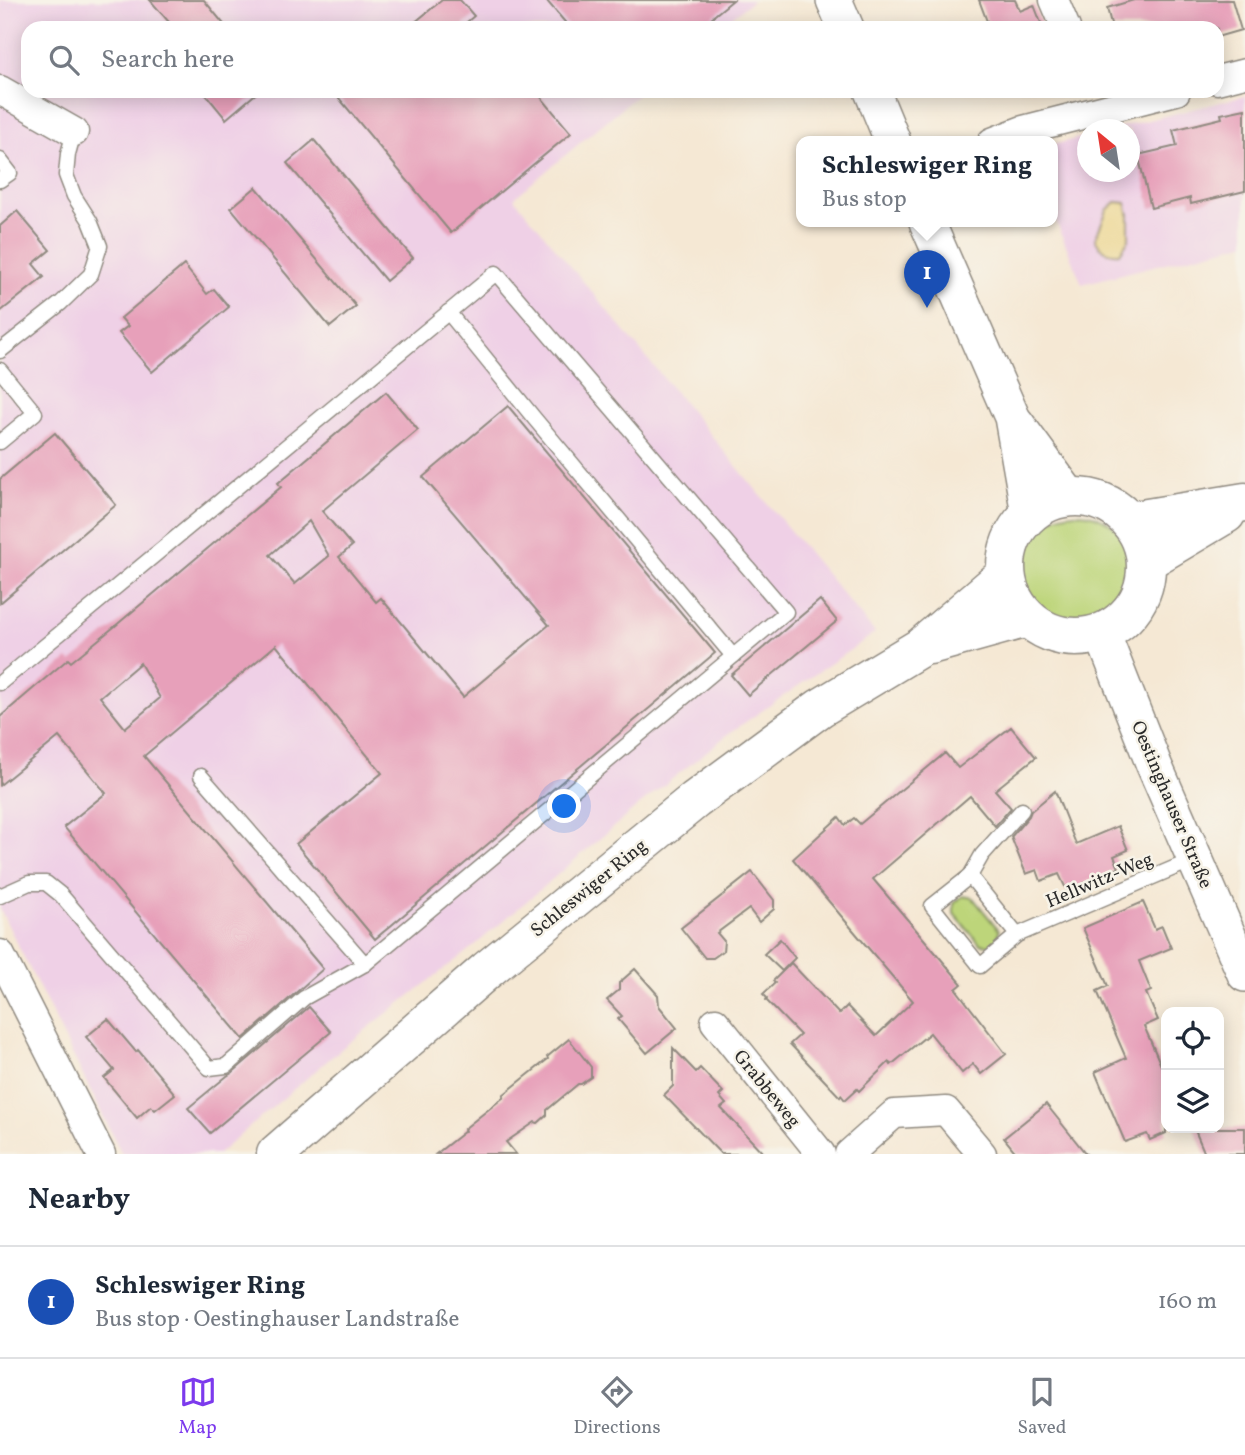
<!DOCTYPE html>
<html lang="en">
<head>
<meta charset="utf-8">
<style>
  :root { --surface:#fff; --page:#f6f6f7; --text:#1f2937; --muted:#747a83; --line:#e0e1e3; --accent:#7c3aed }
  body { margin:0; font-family:Vollkorn,serif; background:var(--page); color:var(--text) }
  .controls { position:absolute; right:21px; bottom:21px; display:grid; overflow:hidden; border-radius:14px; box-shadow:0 4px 18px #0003 }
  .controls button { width:63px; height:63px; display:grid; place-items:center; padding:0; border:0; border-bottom:2px solid var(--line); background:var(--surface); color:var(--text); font:35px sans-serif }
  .compass { position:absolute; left:1077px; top:119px; width:63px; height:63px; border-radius:50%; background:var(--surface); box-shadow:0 4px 18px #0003; rotate:330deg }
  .you { position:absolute; left:565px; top:807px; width:24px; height:24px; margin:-18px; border:5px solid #fff; border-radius:50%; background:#1a73e8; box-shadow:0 0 0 10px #1a73e833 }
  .badge { display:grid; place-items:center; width:46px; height:46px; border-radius:50%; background:var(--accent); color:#fff; font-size:23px; font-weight:700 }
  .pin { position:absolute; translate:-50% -58px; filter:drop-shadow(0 2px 4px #0008) }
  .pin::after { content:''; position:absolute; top:37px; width:24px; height:21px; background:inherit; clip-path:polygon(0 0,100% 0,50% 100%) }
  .popup { position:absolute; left:796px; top:136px; width:262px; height:91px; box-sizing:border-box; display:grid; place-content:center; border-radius:14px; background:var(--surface); filter:drop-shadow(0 2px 5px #0005); font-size:23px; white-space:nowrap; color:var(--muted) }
  .popup b { font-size:26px; color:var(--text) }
  .popup::after { content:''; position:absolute; left:50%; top:100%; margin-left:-14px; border:14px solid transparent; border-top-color:var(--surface) }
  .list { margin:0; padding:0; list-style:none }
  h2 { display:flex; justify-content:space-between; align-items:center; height:91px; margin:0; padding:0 28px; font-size:30px }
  h2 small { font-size:23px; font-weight:400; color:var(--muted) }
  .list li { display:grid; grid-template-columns:46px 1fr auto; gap:21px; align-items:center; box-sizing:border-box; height:112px; padding:0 28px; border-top:2px solid var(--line) }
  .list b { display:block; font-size:26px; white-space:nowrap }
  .list p { margin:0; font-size:23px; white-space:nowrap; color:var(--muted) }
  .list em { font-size:23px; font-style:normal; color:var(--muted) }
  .icon { flex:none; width:38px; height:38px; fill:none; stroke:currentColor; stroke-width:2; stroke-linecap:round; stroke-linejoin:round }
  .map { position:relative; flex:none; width:1245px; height:1154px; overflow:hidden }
  .search { position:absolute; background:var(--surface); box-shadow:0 4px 18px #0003; left:21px; right:21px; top:21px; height:77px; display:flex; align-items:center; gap:18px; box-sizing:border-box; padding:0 24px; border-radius:21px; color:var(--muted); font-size:26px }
  .sheet { height:203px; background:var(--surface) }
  nav { display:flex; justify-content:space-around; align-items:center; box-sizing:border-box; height:98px; border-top:2px solid var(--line); background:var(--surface); font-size:19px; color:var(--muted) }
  nav a { display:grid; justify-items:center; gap:4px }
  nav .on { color:var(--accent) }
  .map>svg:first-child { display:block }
</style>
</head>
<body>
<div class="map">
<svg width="1245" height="1154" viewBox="0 0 1245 1154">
  <rect width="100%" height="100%" fill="#f7f3e8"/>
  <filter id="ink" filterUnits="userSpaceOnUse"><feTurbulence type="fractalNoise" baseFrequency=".0143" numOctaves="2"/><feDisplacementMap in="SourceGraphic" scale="14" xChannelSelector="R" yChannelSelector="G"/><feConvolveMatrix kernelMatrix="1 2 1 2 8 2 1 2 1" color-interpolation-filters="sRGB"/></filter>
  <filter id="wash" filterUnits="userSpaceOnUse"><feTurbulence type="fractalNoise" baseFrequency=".00686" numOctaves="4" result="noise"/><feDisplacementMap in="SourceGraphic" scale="28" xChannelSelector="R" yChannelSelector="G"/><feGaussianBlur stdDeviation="1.57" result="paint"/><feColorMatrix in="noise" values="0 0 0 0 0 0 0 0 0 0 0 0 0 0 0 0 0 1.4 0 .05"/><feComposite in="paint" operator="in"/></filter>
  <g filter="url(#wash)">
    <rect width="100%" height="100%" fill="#f5e8d4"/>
    <g fill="#efd0e6">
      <path d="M0,0h753l-34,28h-691v63h614l-128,107 361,435 -144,99 -93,74 -164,140 -133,103 -123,105h-96l-122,-245z"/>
      <path d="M1245,96v147l-163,41 -29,-70v-69l34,-9 1,36h42v-42l-17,-1z"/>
    </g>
    <g fill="#bdd57a" stroke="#748052" stroke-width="2">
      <circle cx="1077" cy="568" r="55"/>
      <path d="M963,896l10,2 26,32 -1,9 -8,6 -10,-1 -26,-30v-11z"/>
    </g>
    <path fill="#eeda9e" stroke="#8c8264" stroke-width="2" d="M1116,202l10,1 3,11v25l-9,14c-13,1 -19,-3 -25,-14l12,-29z"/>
    <g id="blocks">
      <g fill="#e7a0ba" fill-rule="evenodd">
        <path d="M150,0h54l23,28h-53z"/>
        <path d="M442,0h18l14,16 -14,12h-52z"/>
        <path d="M546,0h187l-34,28h-129z"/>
        <path d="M979,0h36l5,11 14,-6 9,23h-63l8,-4z"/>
        <path d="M1134,0h98l9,30 -24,7v-9h-105l-5,-20z"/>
        <path d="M203,91h56l-33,28z"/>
        <path d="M333,91h203l35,42 -120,100z"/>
        <path d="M1245,109v82l-54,13 -1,-6 -39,10 -13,-53 39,-9 -4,-16 49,-12 -1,-4z"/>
        <path d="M314,140l99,118 -27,23 -99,-118z"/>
        <path d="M256,187l100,119 -26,21 -99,-119z"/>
        <path d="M17,211l33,39 -17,14 11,13 -44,35v-86z"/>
        <path d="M184,265l23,29 7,-5 15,18 -77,65 -33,-39 9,-7 -7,-8z"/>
        <path d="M386,392l32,38 -96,81 30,35 -13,11 37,45 5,-4 82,99 86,-72 -126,-148 85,-71 207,247 -340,286 -79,-95 86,-71 -106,-128 -132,111 179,213 -80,70 -179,-212 42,-34 -47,-56 -59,48v-68l68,-58 3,3 43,-35 167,-140 -3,-4zM309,521l20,35 -34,28 -25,-29zM140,663l20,35 -35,30 -25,-31z"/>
        <path d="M55,433l61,72 -116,98v-124z"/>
        <path d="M820,600l17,21 -89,74 -17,-20z"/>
        <path d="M1011,727l25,30 -41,33 16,18 -16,18 -25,-30 -97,83 89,105 -6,5 50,65 -25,20 -8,-10 -11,9 -32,-40 -39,32 -2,-3 -30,29 -2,-2 -12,11 -4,-5 -1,2 -50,-53 10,-9 -34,-35 1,-2 -4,-4 12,-11 -2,-2 18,-18 48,51 8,-8 29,30 37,-35 -120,-142 46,-42 6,8 9,-7 6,6 85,-71 13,15z"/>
        <path d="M1055,791l21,53 42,-18 10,24 -14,6 5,12 -52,23 -8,-17 -18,7 -4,-11 -11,4 -15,-37 18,-21 2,-5z"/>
        <path d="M752,872l22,28v9l-15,13 -10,-13 -32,24 7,8 -1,10 -10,7h-8l-24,-30z"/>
        <path d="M1143,902l12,27 7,-3 9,22 -32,13 12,30 -5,2 12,27 -14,6 22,51v56l-16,7 -3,-6 -22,8 -30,-70 31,-14 -29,-67 11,-5 -25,-58z"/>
        <path d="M780,939l15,19 -13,13 -18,-17z"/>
        <path d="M635,969l23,26 1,11 18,22 -30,25 -29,-34 4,-3 -15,-16 12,-10v-7z"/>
        <path d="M309,1007l22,25 -121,101 -22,-25 39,-32 5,-3z"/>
        <path d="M108,1019l28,33 2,-2 37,44 -20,16 -4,-4 -14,12 -33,-40 10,-8 -28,-33z"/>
        <path d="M569,1039l22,28v10l-10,7h-3l-31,26v5l-9,8 -3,-1 -29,20 10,12h-80l29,-23 -1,-2 40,-32 -1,-2 45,-36 -1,-2z"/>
        <path d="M673,1048l23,24 4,-4 23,24 -4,4 7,8 -5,4 43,46h-43l-57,-59 9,-9z"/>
        <path d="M1046,1104l40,50h-69l-13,-16z"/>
        <path d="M1194,1128h51v26h-40z"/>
      </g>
    </g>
  </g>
  <g filter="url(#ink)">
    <use href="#blocks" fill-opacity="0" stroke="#908a80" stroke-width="2"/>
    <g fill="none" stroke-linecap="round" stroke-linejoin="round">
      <g stroke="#908a80" stroke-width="17">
        <g id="service">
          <path d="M0,160l10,13 -10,7"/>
          <path d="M448,312l86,106 199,238"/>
          <path d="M0,351l61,-48 30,-29 9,-28 -10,-25 -16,-25 -8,-21 2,-21 6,-22"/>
          <path d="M0,370l35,43 -35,29"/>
          <path d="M0,683l496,-410 290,339 -421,352 -61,34 -78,68 -17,2 -148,-173 -15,-12h-17l-29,13"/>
          <path d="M201,776l164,188"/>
          <path d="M970,876l12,-21 40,-45"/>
          <path d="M1017,935l-47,-59 -38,30 48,60 37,-31 178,-76"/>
        </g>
      </g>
      <g stroke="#908a80" stroke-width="31">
        <g id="minor">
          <path d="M1054,0l12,28"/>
          <path d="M1217,80l28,-7"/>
          <path d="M0,90l74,42"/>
          <path d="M992,142l31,-12 153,-39"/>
          <path d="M0,954l101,200"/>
          <path d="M715,1022l106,132"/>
          <path d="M849,1154l45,-40 52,-3 36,43"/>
        </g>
      </g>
      <g stroke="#908a80" stroke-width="38">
        <g id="tertiary">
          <path d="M834,0l12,28"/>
          <path d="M872,91l21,51"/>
          <path d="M927,222l85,195 17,97"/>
          <path d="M1016,423l54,74"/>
          <path d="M1102,633l52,132 91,209"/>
        </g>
      </g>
      <g stroke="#908a80" stroke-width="41">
        <g id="secondary">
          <circle cx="1076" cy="567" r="70"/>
          <path d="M1129,521l116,-19"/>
          <path d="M1147,561l79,-47"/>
          <path d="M930,645l97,-27"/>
          <path d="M276,1154l211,-184 208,-170 125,-92 101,-61 84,-72"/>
        </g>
      </g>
      <use href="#service" stroke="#fff" stroke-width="14"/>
      <use href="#minor" stroke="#fff" stroke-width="28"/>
      <use href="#tertiary" stroke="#fff" stroke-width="35"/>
      <use href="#secondary" stroke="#fff" stroke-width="38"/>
    </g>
  </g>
  <g text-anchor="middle" stroke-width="5" stroke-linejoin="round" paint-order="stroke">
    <g font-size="19" fill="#2b2b2b" stroke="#f7f3e8">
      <text transform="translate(1173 804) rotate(67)" y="7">Oestinghauser Straße</text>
      <text transform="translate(1099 879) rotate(-23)" y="7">Hellwitz-Weg</text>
      <text transform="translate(588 887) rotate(-39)" y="7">Schleswiger Ring</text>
      <text transform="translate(768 1088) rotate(51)" y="7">Grabbeweg</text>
    </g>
  </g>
</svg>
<div class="controls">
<button><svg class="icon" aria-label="locate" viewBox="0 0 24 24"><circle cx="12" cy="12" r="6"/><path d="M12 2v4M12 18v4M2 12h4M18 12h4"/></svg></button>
<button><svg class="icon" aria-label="layers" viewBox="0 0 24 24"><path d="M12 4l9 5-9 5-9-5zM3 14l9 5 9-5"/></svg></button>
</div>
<svg class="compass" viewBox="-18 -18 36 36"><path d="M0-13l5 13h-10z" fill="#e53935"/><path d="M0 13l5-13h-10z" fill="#747a83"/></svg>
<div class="you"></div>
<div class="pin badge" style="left:927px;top:308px;background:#1a4fb4">1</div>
<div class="popup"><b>Schleswiger Ring</b>Bus stop</div>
<div class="search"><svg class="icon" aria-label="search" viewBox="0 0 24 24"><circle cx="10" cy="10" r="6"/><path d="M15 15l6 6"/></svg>Search here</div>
</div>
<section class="sheet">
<h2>Nearby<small></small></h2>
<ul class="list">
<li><span class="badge" style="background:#1a4fb4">1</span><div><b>Schleswiger Ring</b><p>Bus stop · Oestinghauser Landstraße</p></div><em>160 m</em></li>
</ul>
</section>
<nav>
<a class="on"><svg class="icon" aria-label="map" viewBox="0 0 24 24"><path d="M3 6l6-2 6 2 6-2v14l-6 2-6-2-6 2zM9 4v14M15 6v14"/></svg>Map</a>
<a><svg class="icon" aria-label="directions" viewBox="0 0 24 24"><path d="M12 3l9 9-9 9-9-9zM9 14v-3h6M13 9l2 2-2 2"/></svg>Directions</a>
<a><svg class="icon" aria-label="saved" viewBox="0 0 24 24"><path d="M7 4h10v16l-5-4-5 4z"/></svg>Saved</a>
</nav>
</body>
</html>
